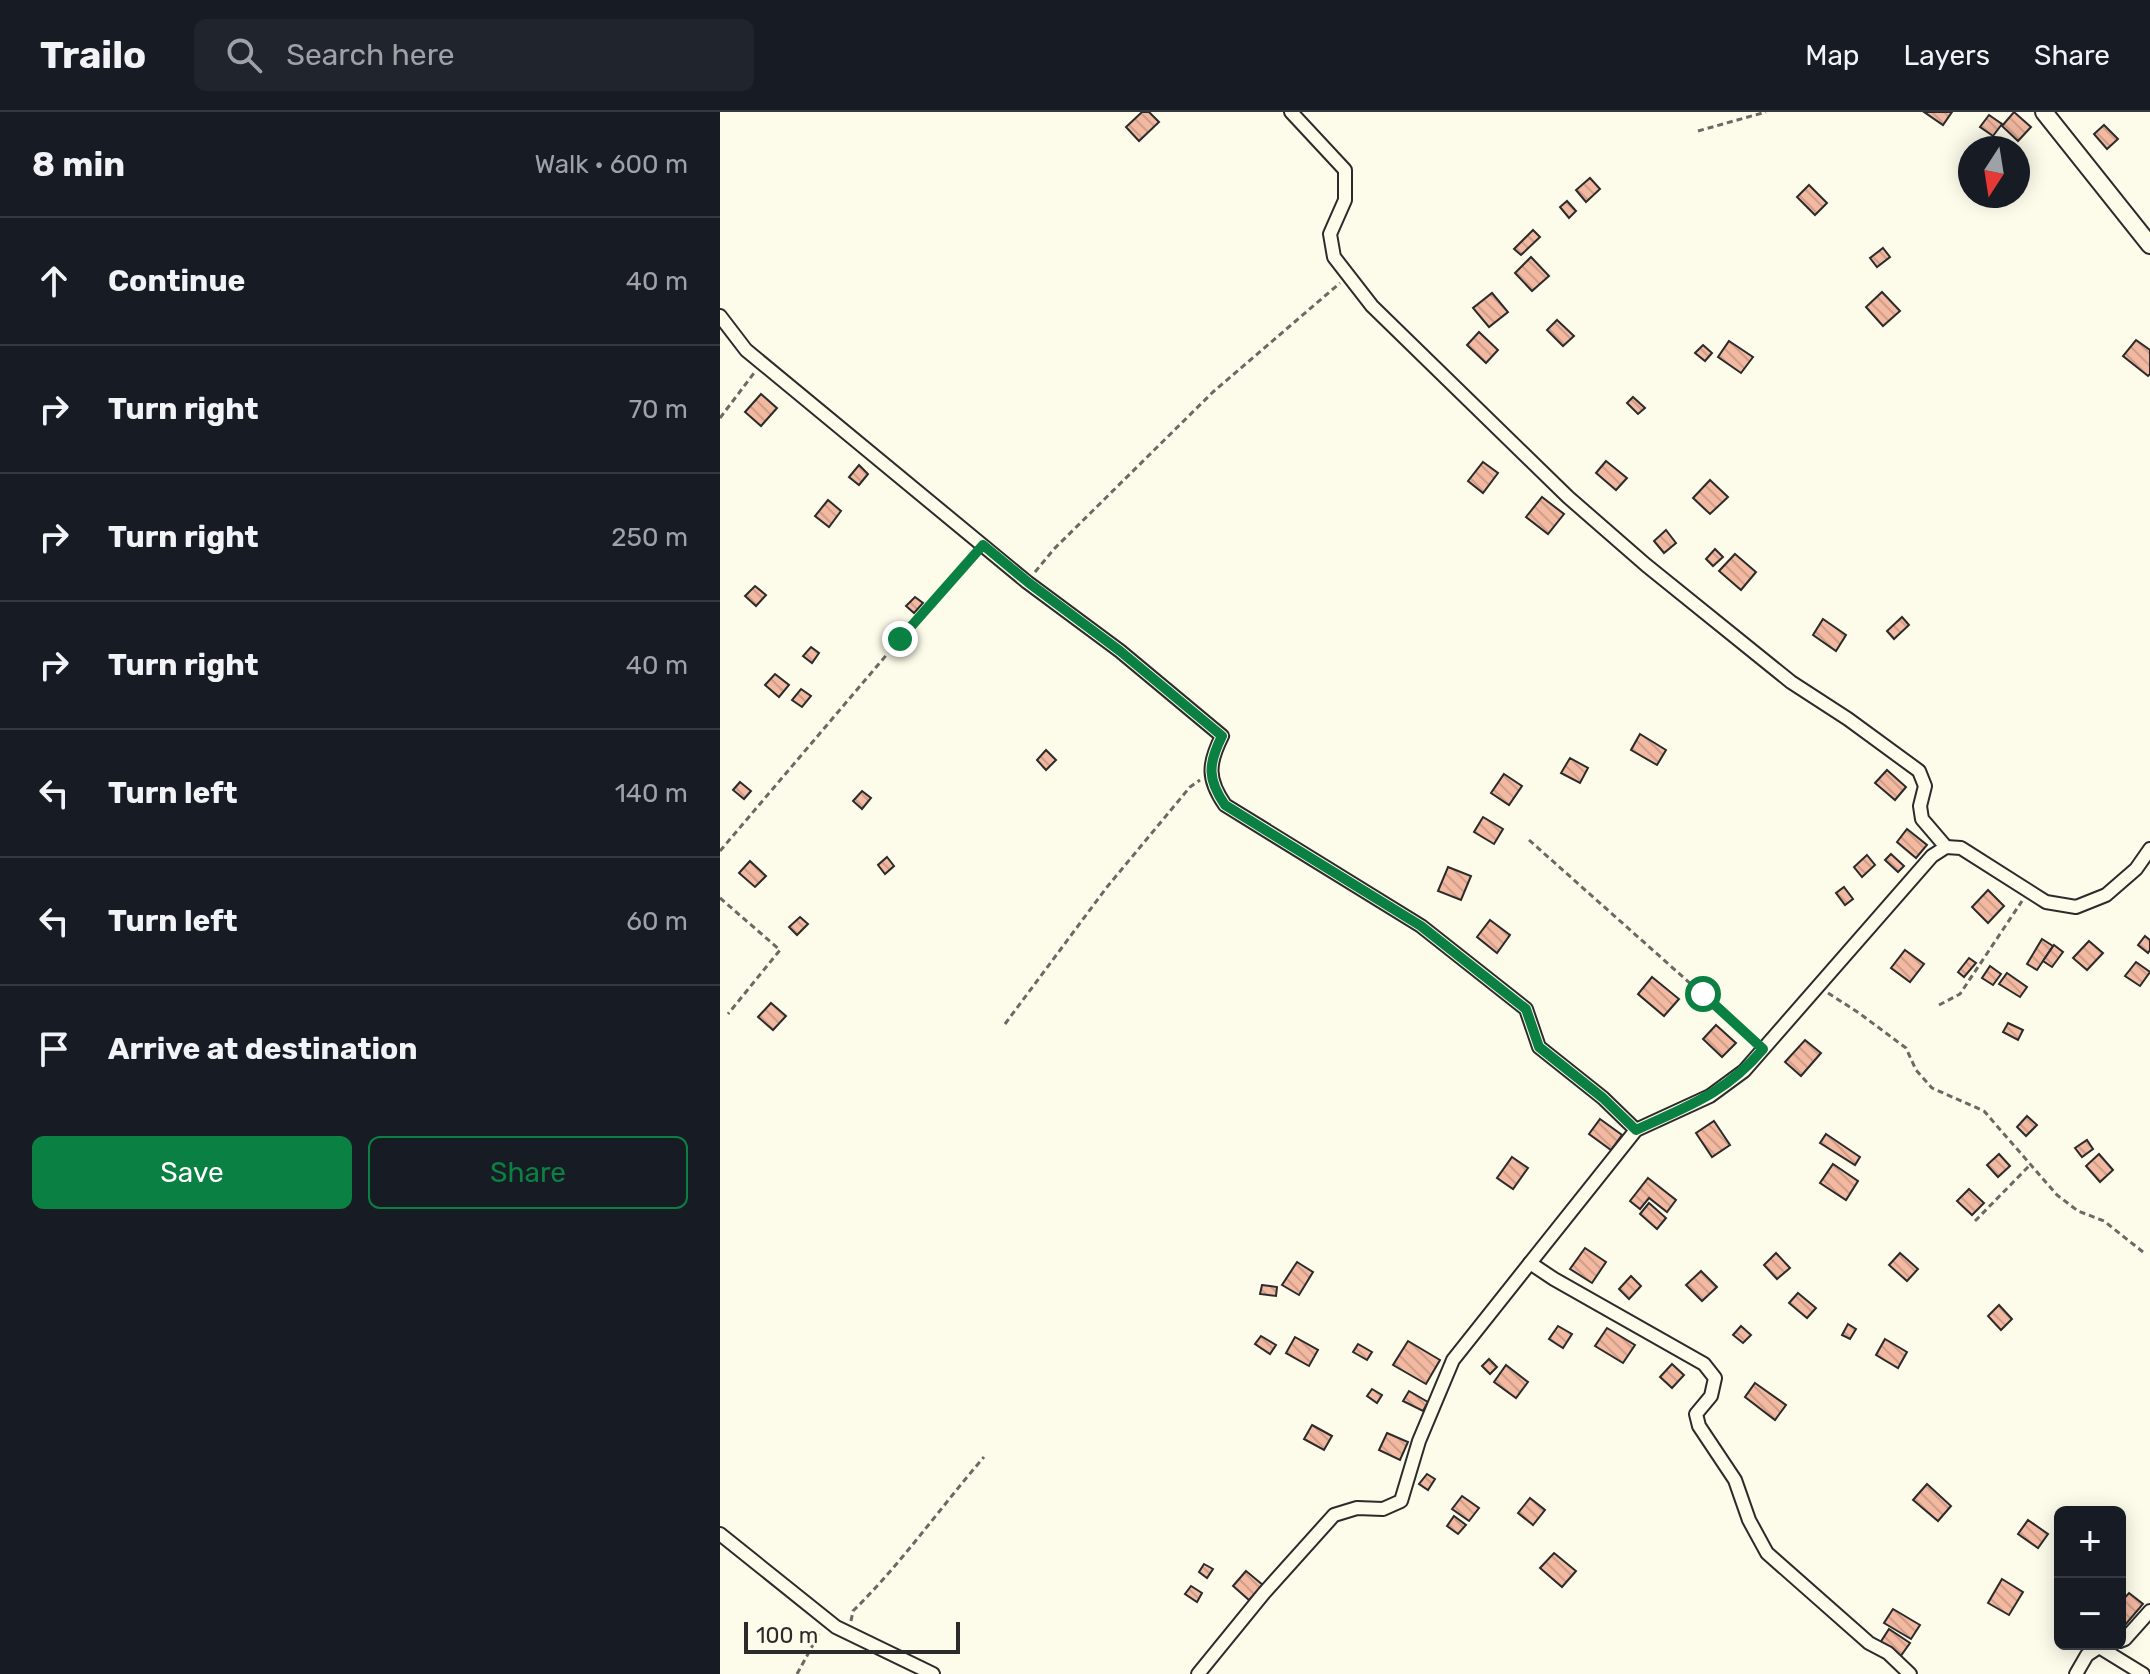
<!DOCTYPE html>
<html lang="en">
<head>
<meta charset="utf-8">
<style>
  :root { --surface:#171b24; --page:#20242c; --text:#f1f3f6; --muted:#9ea1a6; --line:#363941; --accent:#0b8043 }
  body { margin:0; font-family:Rubik,sans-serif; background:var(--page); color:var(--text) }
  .controls { position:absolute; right:24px; bottom:24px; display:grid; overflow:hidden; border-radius:12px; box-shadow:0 4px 20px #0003 }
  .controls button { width:72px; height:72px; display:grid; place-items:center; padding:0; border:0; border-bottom:2px solid var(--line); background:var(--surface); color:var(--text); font:40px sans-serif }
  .compass { position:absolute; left:1238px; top:24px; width:72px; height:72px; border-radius:50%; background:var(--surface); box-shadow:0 4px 20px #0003; rotate:192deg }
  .scale { position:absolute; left:24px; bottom:20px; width:216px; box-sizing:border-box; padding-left:8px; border:4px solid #2b2b2b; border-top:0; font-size:22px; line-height:28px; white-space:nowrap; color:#2b2b2b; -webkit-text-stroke:6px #fdfbea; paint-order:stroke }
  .stop { position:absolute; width:24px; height:24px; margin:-18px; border:6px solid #0b8043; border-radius:50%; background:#fff }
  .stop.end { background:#0b8043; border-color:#fff; box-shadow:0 2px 8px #0008 }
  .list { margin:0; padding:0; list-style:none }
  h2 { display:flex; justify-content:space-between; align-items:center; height:104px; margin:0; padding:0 32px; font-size:34px }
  h2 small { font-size:26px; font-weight:400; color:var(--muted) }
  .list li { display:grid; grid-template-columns:52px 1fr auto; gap:24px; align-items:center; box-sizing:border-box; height:128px; padding:0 32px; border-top:2px solid var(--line) }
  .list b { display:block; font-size:30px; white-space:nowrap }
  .list em { font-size:26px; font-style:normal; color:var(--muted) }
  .actions { display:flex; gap:16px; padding:24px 32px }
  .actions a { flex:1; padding:18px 0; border:2px solid var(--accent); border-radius:12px; text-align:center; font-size:28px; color:var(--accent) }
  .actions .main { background:var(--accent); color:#fff }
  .icon { flex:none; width:44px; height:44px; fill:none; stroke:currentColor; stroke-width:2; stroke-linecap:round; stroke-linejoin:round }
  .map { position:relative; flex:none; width:1430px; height:1562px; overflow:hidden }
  header { display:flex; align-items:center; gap:48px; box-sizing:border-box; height:112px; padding:0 40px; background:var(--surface); border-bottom:2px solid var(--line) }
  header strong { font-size:38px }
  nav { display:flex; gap:44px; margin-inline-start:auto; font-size:28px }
  .search { width:560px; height:72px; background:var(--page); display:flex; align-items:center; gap:20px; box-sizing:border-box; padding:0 28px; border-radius:12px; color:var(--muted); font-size:30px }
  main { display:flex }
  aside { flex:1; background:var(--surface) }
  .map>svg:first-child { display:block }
</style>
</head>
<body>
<header>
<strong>Trailo</strong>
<div class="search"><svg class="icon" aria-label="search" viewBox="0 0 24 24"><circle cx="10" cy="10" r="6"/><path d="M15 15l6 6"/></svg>Search here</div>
<nav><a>Map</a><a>Layers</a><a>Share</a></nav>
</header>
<main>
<aside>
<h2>8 min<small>Walk · 600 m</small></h2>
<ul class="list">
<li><svg class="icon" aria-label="ahead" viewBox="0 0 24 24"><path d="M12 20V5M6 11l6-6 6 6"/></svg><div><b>Continue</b></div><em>40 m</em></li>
<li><svg class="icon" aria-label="right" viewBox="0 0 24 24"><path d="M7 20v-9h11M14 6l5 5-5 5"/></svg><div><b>Turn right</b></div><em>70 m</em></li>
<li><svg class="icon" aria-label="right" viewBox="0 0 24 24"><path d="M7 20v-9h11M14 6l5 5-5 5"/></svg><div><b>Turn right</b></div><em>250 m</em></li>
<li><svg class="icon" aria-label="right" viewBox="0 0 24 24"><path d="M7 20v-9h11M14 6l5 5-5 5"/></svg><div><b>Turn right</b></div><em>40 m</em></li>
<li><svg class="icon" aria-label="left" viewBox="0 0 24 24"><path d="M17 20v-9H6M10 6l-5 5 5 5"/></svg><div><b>Turn left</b></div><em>140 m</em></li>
<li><svg class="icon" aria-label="left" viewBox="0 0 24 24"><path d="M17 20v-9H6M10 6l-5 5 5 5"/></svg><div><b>Turn left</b></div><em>60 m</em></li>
<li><svg class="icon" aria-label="arrive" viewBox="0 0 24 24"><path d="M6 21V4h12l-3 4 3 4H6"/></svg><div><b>Arrive at destination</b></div></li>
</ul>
<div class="actions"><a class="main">Save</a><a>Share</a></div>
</aside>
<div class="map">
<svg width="1430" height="1562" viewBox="0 0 1430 1562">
  <defs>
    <pattern id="building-back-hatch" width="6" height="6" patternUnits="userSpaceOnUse" patternTransform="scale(2)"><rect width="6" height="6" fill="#f2b8a0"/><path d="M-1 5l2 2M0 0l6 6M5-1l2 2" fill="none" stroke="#d09e8a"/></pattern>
  </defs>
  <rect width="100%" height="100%" fill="#fdfbea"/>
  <g fill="url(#building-back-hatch)" stroke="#2b2b2b" stroke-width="2">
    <path d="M422,0h7l10,10 -20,19 -13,-14z"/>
    <path d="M1204,0h28l-9,13z"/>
    <path d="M1294,0l17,15 -13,14 -16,-15z"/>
    <path d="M1269,3l13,9 -9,12 -13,-9z"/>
    <path d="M1384,13l14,14 -11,10 -13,-15z"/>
    <path d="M870,66l10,11 -14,13 -10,-12z"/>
    <path d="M1089,73l18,18 -12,12 -18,-18z"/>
    <path d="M847,89l9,10 -7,7 -9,-11z"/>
    <path d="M813,118l7,7 -19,18 -7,-6z"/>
    <path d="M1163,136l7,9 -13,10 -7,-9z"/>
    <path d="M811,145l18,19 -17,15 -17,-18z"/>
    <path d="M1162,180l18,19 -17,15 -17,-19z"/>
    <path d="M772,181l16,19 -19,15 -16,-19z"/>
    <path d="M837,208l17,16 -11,10 -16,-16z"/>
    <path d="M759,220l19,18 -12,13 -19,-18z"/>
    <path d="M1416,228l14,10v24l-2,2 -25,-20z"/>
    <path d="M1009,229l24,16 -12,16 -23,-16z"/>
    <path d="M983,233l9,8 -7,8 -10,-8z"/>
    <path d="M41,282l16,14 -16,18 -16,-14z"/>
    <path d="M913,285l12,11 -7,6 -11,-11z"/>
    <path d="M886,349l21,17 -11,12 -20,-17z"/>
    <path d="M763,350l15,11 -15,20 -15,-12z"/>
    <path d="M139,353l9,9 -9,11 -10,-8z"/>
    <path d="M990,368l18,17 -18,17 -17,-16z"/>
    <path d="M822,385l22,17 -16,20 -22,-17z"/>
    <path d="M108,388l13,11 -12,16 -14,-11z"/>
    <path d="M946,418l10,13 -12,10 -10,-12z"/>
    <path d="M995,437l8,8 -10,9 -7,-7z"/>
    <path d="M1015,442l21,18 -15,18 -22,-19z"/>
    <path d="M35,474l11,9 -10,11 -11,-10z"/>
    <path d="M195,485l8,6 -9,10 -8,-7z"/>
    <path d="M1182,505l7,8 -15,14 -7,-8z"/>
    <path d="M1103,507l23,16 -10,16 -23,-16z"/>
    <path d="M91,535l8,6 -7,10 -9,-7z"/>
    <path d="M55,562l14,11 -10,12 -14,-12z"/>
    <path d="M81,577l10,7 -9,11 -10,-7z"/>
    <path d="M920,622l26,16 -9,15 -26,-15z"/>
    <path d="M326,638l10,10 -10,10 -9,-10z"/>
    <path d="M850,646l18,10 -8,15 -19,-10z"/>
    <path d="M1167,658l19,17 -11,13 -20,-17z"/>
    <path d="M784,662l18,12 -13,19 -18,-12z"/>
    <path d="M20,670l11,9 -7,8 -11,-9z"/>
    <path d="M142,679l9,7 -9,11 -9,-8z"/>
    <path d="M763,705l20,12 -9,15 -20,-12z"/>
    <path d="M1187,717l20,16 -11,13 -19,-16z"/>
    <path d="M1171,742l13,12 -6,6 -13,-12z"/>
    <path d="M1147,743l8,10 -13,12 -8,-10z"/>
    <path d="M167,745l7,9 -9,8 -7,-9z"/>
    <path d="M30,749l16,15 -11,11 -16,-14z"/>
    <path d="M728,755l23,9 -10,24 -23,-9z"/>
    <path d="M1124,775l9,12 -8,6 -9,-12z"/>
    <path d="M1268,778l16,16 -16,17 -16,-16z"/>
    <path d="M80,805l8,7 -11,11 -8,-8z"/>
    <path d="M770,808l20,15 -13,18 -20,-16z"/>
    <path d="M1425,824l5,4v10l-2,3 -10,-8z"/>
    <path d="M1322,827l11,7 -16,24 -10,-6z"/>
    <path d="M1369,829l14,12 -16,17 -14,-12z"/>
    <path d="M1334,833l9,7 -11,15 -9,-6z"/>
    <path d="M1185,838l19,14 -14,18 -19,-14z"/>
    <path d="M1249,846l7,5 -12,14 -6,-5z"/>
    <path d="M1416,850l14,10 -10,14 -15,-10z"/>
    <path d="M1270,854l11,8 -8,11 -11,-7z"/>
    <path d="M1287,861l20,14 -7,10 -21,-13z"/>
    <path d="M932,865l27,22 -15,17 -26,-22z"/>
    <path d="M51,891l15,13 -13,14 -15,-13z"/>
    <path d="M1288,911l15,7 -5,10 -15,-8z"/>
    <path d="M996,913l20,18 -14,14 -19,-18z"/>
    <path d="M1085,928l16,13 -20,23 -16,-14z"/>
    <path d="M1307,1004l10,9 -11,11 -9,-9z"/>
    <path d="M880,1007l22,16 -11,15 -22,-16z"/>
    <path d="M994,1009l16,24 -18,12 -16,-24z"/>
    <path d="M1106,1022l34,23 -5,8 -35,-22z"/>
    <path d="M1367,1028l6,9 -11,8 -7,-9z"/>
    <path d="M1279,1042l11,12 -12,11 -11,-12z"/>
    <path d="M1379,1042l14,16 -13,12 -14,-16z"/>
    <path d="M792,1045l16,11 -15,21 -16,-11z"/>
    <path d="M1113,1052l25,17 -12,19 -26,-17z"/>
    <path d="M928,1066l28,22 -9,12 -18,-14 -9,11 -10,-8z"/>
    <path d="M1249,1077l15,14 -12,12 -15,-14z"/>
    <path d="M929,1091l17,15 -9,11 -17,-15z"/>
    <path d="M865,1136l21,14 -14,21 -22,-14z"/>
    <path d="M1056,1141l14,15 -13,11 -13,-14z"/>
    <path d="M1180,1141l18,16 -11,12 -18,-16z"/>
    <path d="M577,1150l16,10 -14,23 -17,-10z"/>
    <path d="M981,1159l16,16 -15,14 -16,-16z"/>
    <path d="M911,1164l10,10 -12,13 -10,-10z"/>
    <path d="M542,1173l15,2 -1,9 -16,-2z"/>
    <path d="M1078,1181l18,15 -9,10 -18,-15z"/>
    <path d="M1279,1193l13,14 -11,11 -13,-14z"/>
    <path d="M1128,1212l8,5 -6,10 -8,-4z"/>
    <path d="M838,1214l14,8 -9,14 -14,-9z"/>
    <path d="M1021,1214l10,9 -8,8 -10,-8z"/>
    <path d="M887,1216l28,17 -12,18 -28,-17z"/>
    <path d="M541,1224l15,9 -6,9 -15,-10z"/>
    <path d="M575,1225l23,13 -9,16 -23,-13z"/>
    <path d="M1165,1227l22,13 -9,16 -22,-13z"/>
    <path d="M688,1229l32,19 -14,24 -33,-19z"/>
    <path d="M638,1232l14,8 -5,8 -14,-8z"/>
    <path d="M769,1247l8,8 -7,7 -8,-8z"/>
    <path d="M952,1252l12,11 -12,13 -12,-11z"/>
    <path d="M786,1253l22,17 -12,16 -22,-16z"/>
    <path d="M1035,1271l31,22 -11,15 -30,-23z"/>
    <path d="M652,1277l10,6 -5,8 -10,-7z"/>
    <path d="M689,1279l19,11 -5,9 -20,-10z"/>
    <path d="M592,1313l20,11 -8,14 -20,-11z"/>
    <path d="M667,1321l21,9 -8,18 -21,-10z"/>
    <path d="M707,1362l8,5 -7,11 -9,-6z"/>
    <path d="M1207,1372l24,22 -13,15 -25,-21z"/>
    <path d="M742,1384l17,12 -10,13 -17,-12z"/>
    <path d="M810,1386l15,12 -12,15 -15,-12z"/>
    <path d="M734,1404l12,9 -8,9 -11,-8z"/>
    <path d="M1308,1408l20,14 -10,14 -20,-14z"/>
    <path d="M834,1441l22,18 -14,16 -22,-19z"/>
    <path d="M484,1452l9,5 -6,9 -8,-6z"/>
    <path d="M526,1459l17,14 -14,15 -16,-14z"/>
    <path d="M1282,1467l21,13 -14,23 -21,-12z"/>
    <path d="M471,1474l11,7 -5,9 -12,-8z"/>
    <path d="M1409,1481l14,11 -18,21 -5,-4v-18z"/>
    <path d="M1173,1497l27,16 -9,14 -27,-16z"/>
    <path d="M1169,1517l21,14 -10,14 -20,-14z"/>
  </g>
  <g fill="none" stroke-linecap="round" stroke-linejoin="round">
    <g stroke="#2b2b2b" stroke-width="16">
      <g id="minor">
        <path d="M571,0l54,58v30l-15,34 4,23 38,49 196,191 78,68 145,117 57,37 71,52 6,15 -5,20 2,13 24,28"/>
        <path d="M0,204l26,34 281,232 93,69 102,85c-14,28 -15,43 3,69l196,121 105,83 13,38 64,51 33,32"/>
        <path d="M810,1151l24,16 150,85 11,14 -4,18 -15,18 3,12 36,54 14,40 18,33 102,90 19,10 22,21"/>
        <path d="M0,1422l116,93 97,47"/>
        <path d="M1400,1529l5,-2 25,-28"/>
        <path d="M478,1562l66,-81 70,-78 23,-7 26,1 18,-8 18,-60 34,-81 77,-97 106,-133 74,-34 34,-25 188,-215 14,-9 15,1 85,54 30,5 30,-12 30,-26 14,-20"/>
        <path d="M1356,1562l11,-19 12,-8 44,27"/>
      </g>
    </g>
    <g stroke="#2b2b2b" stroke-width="20">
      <path id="tertiary" d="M1324,0l106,133"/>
    </g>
    <g stroke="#6a6964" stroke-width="3" stroke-dasharray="6 4" stroke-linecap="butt">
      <path d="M978,19l68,-19"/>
      <path d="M0,306l34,-45"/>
      <path d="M315,460l19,-23 159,-157 127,-109"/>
      <path d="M809,728l226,201"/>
      <path d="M0,739l180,-212 76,-85"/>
      <path d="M0,786l60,52 -52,64"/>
      <path d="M1108,881l31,20 47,35 10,22 16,18 52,23 73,84 21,16 26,10 39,31"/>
      <path d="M1219,893l21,-11 62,-93"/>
      <path d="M285,912l102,-137 83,-100 10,-7"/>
      <path d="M1255,1109l56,-57"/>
      <path d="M131,1509l2,-10c48,-47 87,-103 131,-154"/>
      <path d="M77,1562l24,-44"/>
    </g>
    <use href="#minor" stroke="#fdfbea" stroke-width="12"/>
    <use href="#tertiary" stroke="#fdfbea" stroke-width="16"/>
  </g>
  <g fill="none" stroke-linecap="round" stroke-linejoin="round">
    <path stroke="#0b8043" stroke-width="10" d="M180,527l83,-94 46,38 91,68 102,85c-14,28 -15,43 3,69l196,121 105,83 13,38 64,51 33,32c52,-24 89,-36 127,-81l-60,-55"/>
  </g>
</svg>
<div class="controls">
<button>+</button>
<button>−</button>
</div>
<svg class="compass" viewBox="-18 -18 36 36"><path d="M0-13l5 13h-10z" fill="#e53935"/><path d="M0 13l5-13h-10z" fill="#9ea1a6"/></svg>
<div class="scale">100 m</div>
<div class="stop" style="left:983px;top:882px"></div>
<div class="stop end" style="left:180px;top:527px"></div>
</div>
</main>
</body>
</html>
